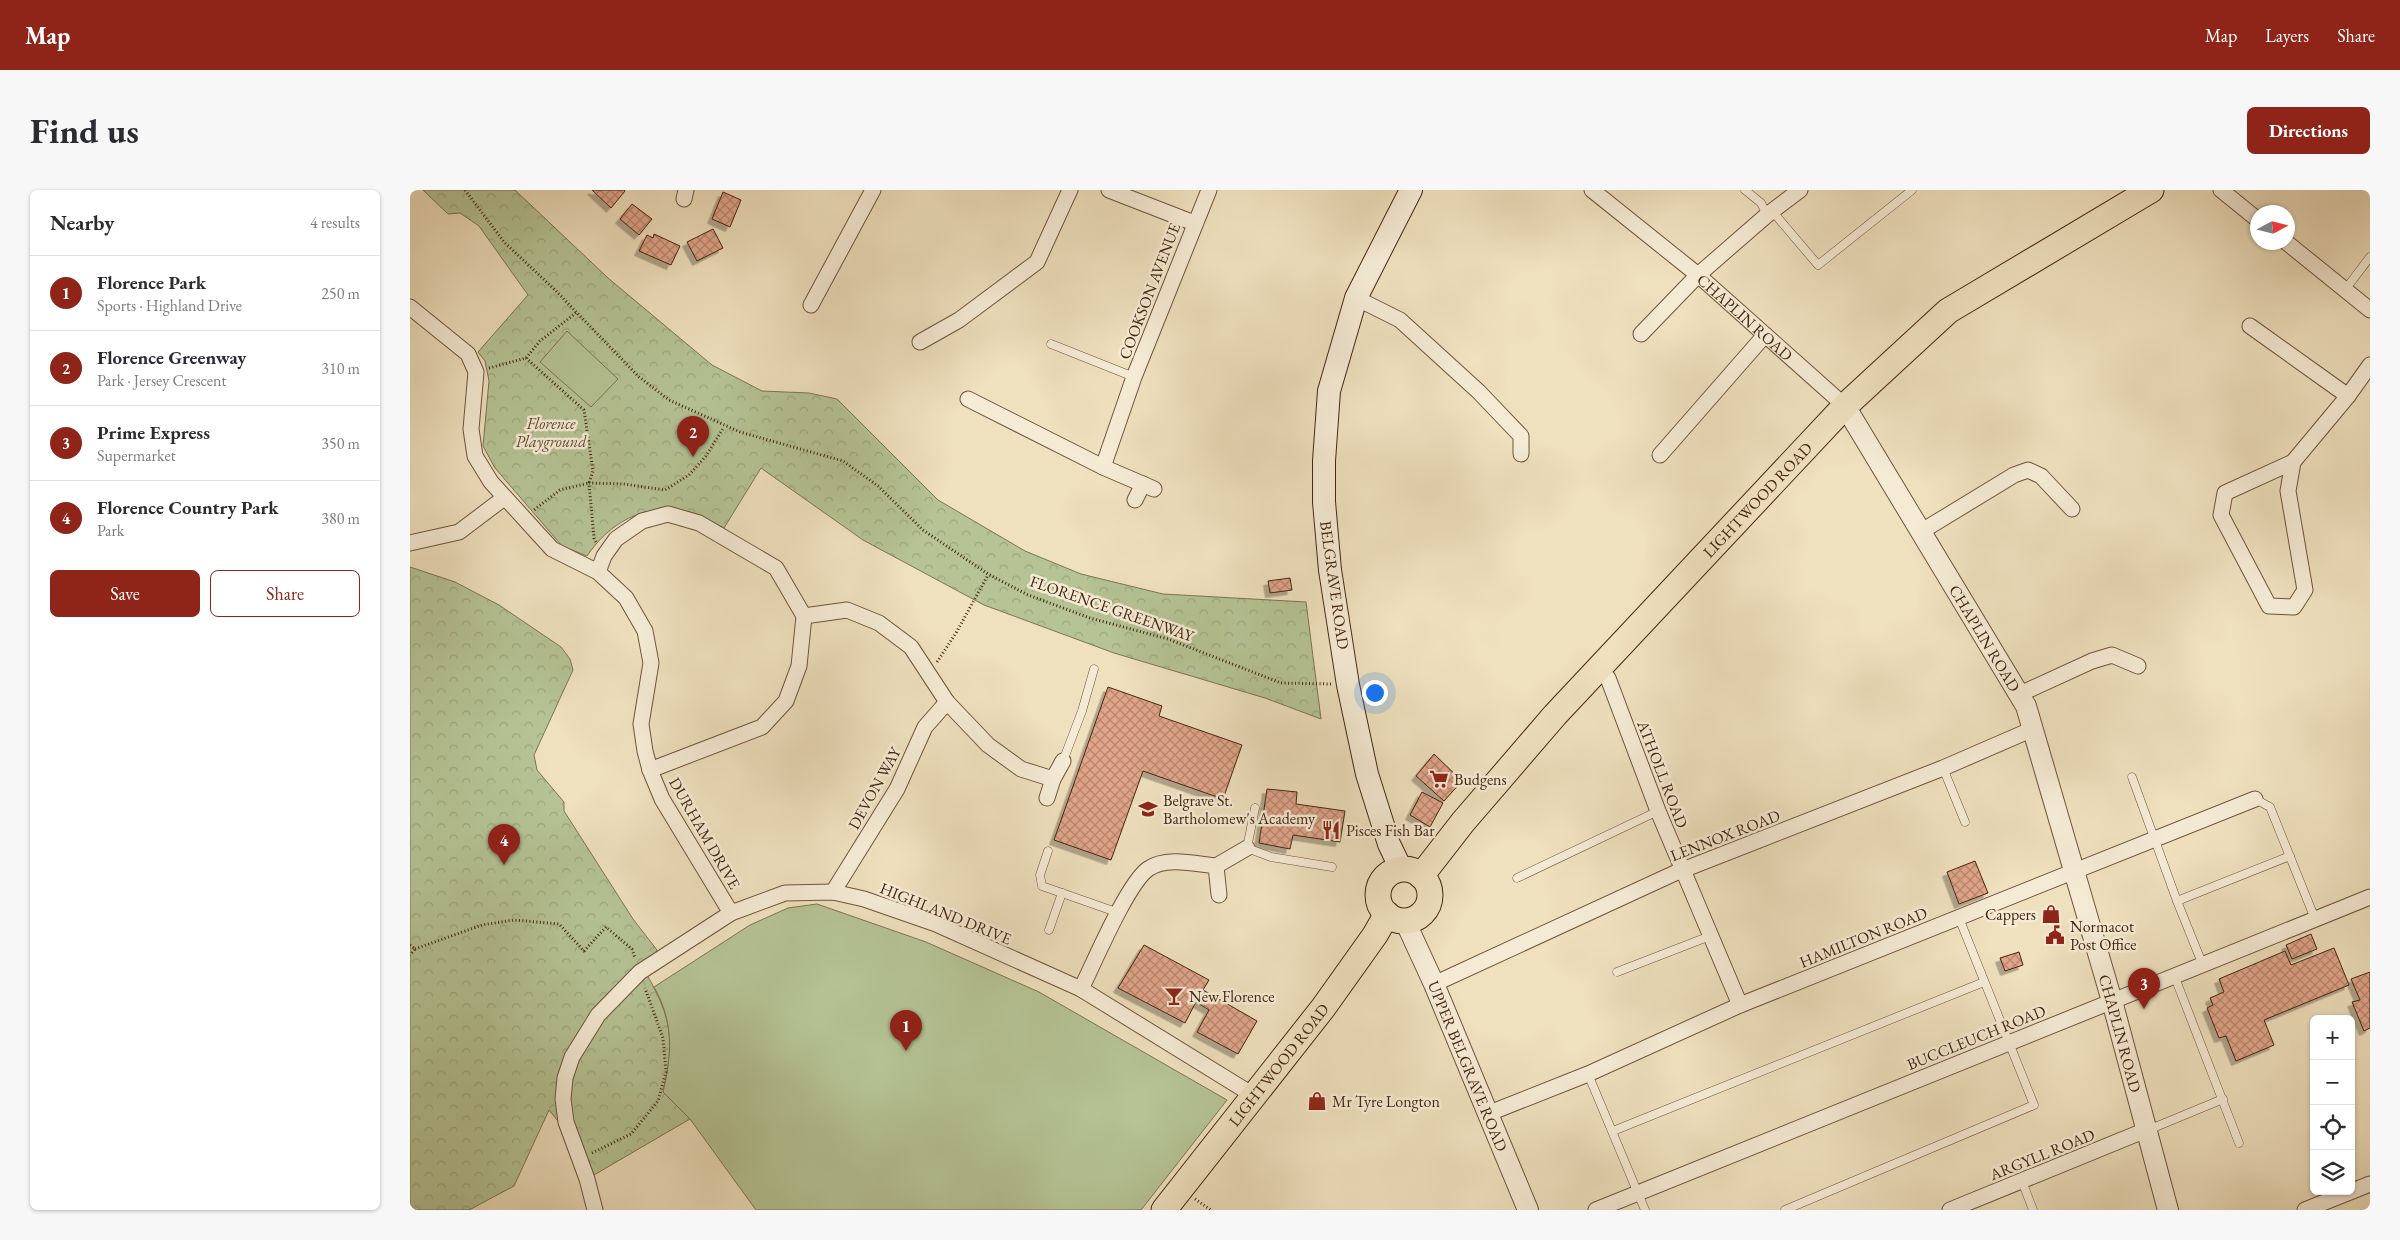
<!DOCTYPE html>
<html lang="en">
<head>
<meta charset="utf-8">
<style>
  :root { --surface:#fff; --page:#f7f7f7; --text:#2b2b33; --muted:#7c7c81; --line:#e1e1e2; --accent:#8f2418 }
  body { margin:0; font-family:"EB Garamond",serif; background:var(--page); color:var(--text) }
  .controls { position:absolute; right:15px; bottom:15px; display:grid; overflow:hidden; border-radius:8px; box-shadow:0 1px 4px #0004 }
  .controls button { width:45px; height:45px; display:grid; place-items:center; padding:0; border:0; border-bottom:1px solid var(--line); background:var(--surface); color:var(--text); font:25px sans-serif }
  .compass { position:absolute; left:1840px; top:15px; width:45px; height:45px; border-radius:50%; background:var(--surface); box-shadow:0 1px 4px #0004; rotate:83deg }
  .you { position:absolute; left:964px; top:502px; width:18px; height:18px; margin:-12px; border:4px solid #fff; border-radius:50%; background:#1a73e8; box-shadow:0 0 0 8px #1a73e833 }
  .badge { display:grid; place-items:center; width:32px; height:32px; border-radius:50%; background:var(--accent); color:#fff; font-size:16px; font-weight:700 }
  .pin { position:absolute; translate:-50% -41px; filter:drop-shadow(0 1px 2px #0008) }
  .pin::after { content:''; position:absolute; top:26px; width:18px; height:15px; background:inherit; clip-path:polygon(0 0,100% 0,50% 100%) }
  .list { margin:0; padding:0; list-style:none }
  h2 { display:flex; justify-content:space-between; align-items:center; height:65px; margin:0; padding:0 20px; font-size:21px }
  h2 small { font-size:16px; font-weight:400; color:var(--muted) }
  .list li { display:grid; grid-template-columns:32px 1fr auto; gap:15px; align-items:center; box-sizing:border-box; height:75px; padding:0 20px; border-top:1px solid var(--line) }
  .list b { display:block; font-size:19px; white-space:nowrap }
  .list p { margin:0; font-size:16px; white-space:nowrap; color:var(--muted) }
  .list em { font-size:16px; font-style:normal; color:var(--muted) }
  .actions { display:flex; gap:10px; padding:15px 20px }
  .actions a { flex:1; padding:11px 0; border:1px solid var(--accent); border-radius:8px; text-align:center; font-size:18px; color:var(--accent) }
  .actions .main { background:var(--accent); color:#fff }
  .icon { flex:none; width:28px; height:28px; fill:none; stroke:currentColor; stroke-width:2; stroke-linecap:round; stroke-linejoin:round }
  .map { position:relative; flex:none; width:1960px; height:1020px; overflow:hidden; border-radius:8px }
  header { display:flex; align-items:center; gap:30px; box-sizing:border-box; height:70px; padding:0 25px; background:var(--accent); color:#fff }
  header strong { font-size:24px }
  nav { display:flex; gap:28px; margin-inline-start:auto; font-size:18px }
  .intro { display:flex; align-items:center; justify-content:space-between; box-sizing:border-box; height:120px; padding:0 30px }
  h1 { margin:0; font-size:35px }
  .button { padding:12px 22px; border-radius:8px; background:var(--accent); color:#fff; font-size:18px; font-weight:700 }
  main { display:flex; gap:30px; padding:0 30px }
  aside { flex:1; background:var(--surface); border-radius:8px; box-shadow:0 1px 4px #0004 }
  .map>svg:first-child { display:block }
</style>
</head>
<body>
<header>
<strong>Map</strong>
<nav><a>Map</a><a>Layers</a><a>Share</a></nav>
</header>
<div class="intro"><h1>Find us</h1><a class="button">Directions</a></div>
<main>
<aside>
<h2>Nearby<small>4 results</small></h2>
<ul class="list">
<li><span class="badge">1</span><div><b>Florence Park</b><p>Sports · Highland Drive</p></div><em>250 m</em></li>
<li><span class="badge">2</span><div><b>Florence Greenway</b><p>Park · Jersey Crescent</p></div><em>310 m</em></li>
<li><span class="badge">3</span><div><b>Prime Express</b><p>Supermarket</p></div><em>350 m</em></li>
<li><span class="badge">4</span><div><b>Florence Country Park</b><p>Park</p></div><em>380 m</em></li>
</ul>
<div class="actions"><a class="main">Save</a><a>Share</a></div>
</aside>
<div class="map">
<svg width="1960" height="1020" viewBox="0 0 1960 1020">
  <defs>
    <pattern id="park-crowns" width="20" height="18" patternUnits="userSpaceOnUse" patternTransform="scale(1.25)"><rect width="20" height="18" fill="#b5c395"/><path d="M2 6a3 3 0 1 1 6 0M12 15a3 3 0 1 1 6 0" fill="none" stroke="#9da77f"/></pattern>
    <pattern id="building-cross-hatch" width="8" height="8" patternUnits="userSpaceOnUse" patternTransform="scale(1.25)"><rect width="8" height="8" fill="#e1a58a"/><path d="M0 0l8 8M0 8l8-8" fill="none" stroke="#b8866f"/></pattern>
    <filter id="shadow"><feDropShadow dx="-4.5" dy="4.5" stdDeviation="0" flood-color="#0004"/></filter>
  </defs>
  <rect width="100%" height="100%" fill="#efe0be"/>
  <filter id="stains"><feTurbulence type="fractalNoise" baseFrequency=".004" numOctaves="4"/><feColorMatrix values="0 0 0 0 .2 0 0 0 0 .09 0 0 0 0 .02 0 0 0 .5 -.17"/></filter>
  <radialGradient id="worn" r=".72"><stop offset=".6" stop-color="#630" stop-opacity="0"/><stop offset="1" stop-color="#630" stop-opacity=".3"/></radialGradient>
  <g fill="url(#park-crowns)" stroke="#7e7452">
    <path d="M13,0h92l93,88 104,87 50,26 47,2 28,6 101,101 87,51 56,23 82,20 143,8 15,117 -56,-21 -151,-45 -130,-48 -121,-65 -102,-72 -37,60c-12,-6 -25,-15 -39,-17 -42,-7 -75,11 -98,45l-25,-10 -67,-78 -12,-22 6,-65 -4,-20 -7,-9 50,-57 -49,-69 -19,-13 -12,1z"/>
    <path d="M0,377l45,15 44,23 62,42 9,12 3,11 -39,85 3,15 27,32v9l69,108 24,31 -11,23c26,46 29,67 17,119l27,27 -103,60 -17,-43 -21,-26 -35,76 -45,24h-59z"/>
  </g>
  <g fill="#b5c395" stroke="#7e7452">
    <path d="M157,141l51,48 -27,28 -51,-45z"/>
    <path d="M407,714l109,38 113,50 188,108 -86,110h-385l-66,-91 -27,-27c9,-38 11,-70 -9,-105l96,-62 38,-17z"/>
  </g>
  <g fill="url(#building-cross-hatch)" stroke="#462410" filter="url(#shadow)">
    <path d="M182,0h32l1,1 -14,17z"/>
    <path d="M313,2l18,8 -11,27 -18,-8z"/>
    <path d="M222,14l20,15 -13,16 -19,-16z"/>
    <path d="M303,39l10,19 -26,13 -10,-19z"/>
    <path d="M244,44l26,12 -9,19 -32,-14 8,-16 6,3z"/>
    <path d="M880,388l2,12 -22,3 -2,-12z"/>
    <path d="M698,497l54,19 -3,10 83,29 -19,54 -80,-28 -32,89 -57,-20z"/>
    <path d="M1024,564l28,27 -18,20 -28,-25z"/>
    <path d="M857,599l30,3 -1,12 49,7 -5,31 -47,-7 -3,14 -31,-6z"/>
    <path d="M1012,602l21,11 -13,24 -20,-12z"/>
    <path d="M1565,671l13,32 -29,11 -12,-32z"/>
    <path d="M1901,744l6,15 -25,10 -6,-14z"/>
    <path d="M734,755l65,35 -6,10 54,31 -19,33 -41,-22 12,-22 -13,-8 -11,21 -67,-35z"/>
    <path d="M1924,758l15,37 -85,35 10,25 -38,16 -10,-25 -7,2 -12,-30 6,-3 -3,-7 14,-6 -5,-13 66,-28 6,14z"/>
    <path d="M1609,762l4,13 -18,6 -5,-13z"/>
    <path d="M1960,782v56l-6,3 -12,-29 8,-2 -9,-21z"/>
  </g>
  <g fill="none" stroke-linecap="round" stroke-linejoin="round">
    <g stroke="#70533c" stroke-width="9">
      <g id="service">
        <path d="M1335,0l16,13 6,12"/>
        <path d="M1363,22l45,53 94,-75"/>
        <path d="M1935,100l25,-33"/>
        <path d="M641,154l83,33"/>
        <path d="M653,571l19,-50 12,-42"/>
        <path d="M1533,578l22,54"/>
        <path d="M1722,587l45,124 25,62"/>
        <path d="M1845,609l15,8 45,112"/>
        <path d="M845,618l-8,40 24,9 61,10"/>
        <path d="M638,661l-8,24 2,11 77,27"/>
        <path d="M1107,688l141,-67"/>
        <path d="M1767,711l113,-45"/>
        <path d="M639,740l13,-37"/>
        <path d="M1207,782l93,-36"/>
        <path d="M1764,785l65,168"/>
        <path d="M1178,884l57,136"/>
        <path d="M1738,940l75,-31"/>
        <path d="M1203,941l371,-149"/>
        <path d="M1612,991l11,29"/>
        <path d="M1375,1020l249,-105 -75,-187"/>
      </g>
    </g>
    <g stroke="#70533c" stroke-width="17">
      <g id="minor">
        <path d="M699,0l85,33"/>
        <path id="s1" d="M1182,0l106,85 147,131"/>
        <path d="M1811,0l37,30"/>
        <path d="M274,9l2,-9"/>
        <path d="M1876,52l84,68"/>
        <path d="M946,108l44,22 79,72 42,44v18"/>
        <path d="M401,115l62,-115"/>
        <path d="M0,117l58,47 8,18 -5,57 4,27 16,26 61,67 46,23 28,26 19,33 6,32 -10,61 4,27 5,19 12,29 69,114"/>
        <path d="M1840,136l98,70"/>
        <path d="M1231,144l57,-59 69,-60 33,-25"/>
        <path d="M510,152l39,-22 78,-58 33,-72"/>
        <path d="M558,209l135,68 51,22"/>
        <path d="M1250,265l105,-120"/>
        <path d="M1883,272l-5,29 17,99 -11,17 -25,-1 -48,-91 4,-22 68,-31 55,-66 22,-31"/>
        <path d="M693,277l31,-90 75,-187"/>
        <path d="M725,310l8,-16"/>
        <path d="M1512,341l92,-56 14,-5 13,6 31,33"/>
        <path d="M0,353l49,-11 45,-34"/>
        <path d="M188,382l6,-16 12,-17 26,-18 26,-7 31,9 77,45 28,48 -5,50 -13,35 -24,26 -112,43"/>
        <path d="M394,426l43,-6 32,13 32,24 36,55 41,43 33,24 32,10"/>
        <path d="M1187,479l11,9 50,133 82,194"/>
        <path d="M1610,504l72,-33 20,-6 26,11"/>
        <path d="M637,608l6,-19 10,-18"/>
        <path d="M806,676l31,-18"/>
        <path d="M423,702l64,-103 28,-62 22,-25"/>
        <path d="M1024,794l241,-111 268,-105 90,-39"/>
        <path d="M671,799c13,-26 46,-105 67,-120 18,-13 48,-5 68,-3l3,29"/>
        <path d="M1077,924l101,-40 152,-69 515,-206"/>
        <path d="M185,1020l-8,-31 -21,-57 -3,-23 2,-21 7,-21 26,-42 42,-43 91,-59 54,-20 48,-1 31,7 72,25 145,65 172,106"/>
        <path d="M1186,1020l774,-313"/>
        <path d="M1540,1020l196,-80"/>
        <path d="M1895,1020l65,-26"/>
      </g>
    </g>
    <g stroke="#70533c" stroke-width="22">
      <g id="tertiary">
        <path id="s2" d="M1435,216l181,300 86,295 56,209"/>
        <path id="s3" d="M995,731l29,63 94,226"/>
      </g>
    </g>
    <g stroke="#462410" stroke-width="24">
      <path id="secondary" d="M991,679l-12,-25 -22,-70 -19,-89 -18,-115 -6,-68v-41l5,-70 27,-93 55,-108"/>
    </g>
    <g stroke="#462410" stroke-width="27">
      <g id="primary">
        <circle cx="994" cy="705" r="26"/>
        <path id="s4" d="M1011,686l42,-54 92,-107 290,-309 103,-95 203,-121"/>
        <path id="s5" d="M754,1020l159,-202 52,-73 12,-21"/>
      </g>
    </g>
    <g stroke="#462410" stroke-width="3" stroke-dasharray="1 2.5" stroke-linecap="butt">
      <path d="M55,0l39,52 51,48 83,86 31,24 71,32 103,29 35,25 45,44 65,44 40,21 62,23 78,21 113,44 50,1"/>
      <path d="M116,168l58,52 9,61 -4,12 -29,7 -26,20"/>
      <path d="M79,178l37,-10 14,-17 37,-29"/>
      <path d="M186,352l-2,-4 -5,-55 35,1 41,6 24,-15 17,-19 18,-29"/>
      <path d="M527,472l19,-29 32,-58"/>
      <path d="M0,755l5,4 -5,6"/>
      <path d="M5,759l67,-24 32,-5 45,4 25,27 22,-24 26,22 3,9"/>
      <path d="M182,963l39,-19 27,-33 8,-29 -3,-34 -18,-50"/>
      <path d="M785,1009l16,11"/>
    </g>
    <use href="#service" stroke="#f5ebd5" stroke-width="8"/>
    <use href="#minor" stroke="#f5ebd5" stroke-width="15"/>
    <use href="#tertiary" stroke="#f5ebd5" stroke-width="20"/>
    <use href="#secondary" stroke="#f5ebd5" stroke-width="22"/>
    <use href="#primary" stroke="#efe0be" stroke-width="25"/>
  </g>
  <defs>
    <g id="supermarket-bare" transform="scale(1.5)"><path d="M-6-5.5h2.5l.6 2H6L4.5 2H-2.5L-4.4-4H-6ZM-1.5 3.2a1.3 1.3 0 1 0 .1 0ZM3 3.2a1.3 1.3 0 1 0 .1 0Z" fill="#8f2418" stroke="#f5ebd5" stroke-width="2.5" paint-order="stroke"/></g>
    <g id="school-bare" transform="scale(1.5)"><path d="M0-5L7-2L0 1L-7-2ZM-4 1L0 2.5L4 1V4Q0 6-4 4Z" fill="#8f2418" stroke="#f5ebd5" stroke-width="2.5" paint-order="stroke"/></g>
    <g id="restaurant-bare" transform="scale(1.5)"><path d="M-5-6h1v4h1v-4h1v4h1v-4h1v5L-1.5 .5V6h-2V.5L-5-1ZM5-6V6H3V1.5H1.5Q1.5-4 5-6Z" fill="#8f2418" stroke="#f5ebd5" stroke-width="2.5" paint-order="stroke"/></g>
    <g id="shop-bare" transform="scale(1.5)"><path d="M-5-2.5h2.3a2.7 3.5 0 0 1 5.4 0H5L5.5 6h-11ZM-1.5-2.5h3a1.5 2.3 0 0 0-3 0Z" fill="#8f2418" stroke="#f5ebd5" stroke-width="2.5" paint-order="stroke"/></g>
    <g id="civic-bare" transform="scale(1.5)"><path d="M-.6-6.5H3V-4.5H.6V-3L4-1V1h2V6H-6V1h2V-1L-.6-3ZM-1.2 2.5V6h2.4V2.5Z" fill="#8f2418" stroke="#f5ebd5" stroke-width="2.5" paint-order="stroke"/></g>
    <g id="bar-bare" transform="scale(1.5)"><path d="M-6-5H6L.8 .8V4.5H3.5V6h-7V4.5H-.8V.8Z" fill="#8f2418" stroke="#f5ebd5" stroke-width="2.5" paint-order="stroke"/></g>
  </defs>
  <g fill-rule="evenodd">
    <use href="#supermarket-bare" x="1029" y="589"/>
    <use href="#school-bare" x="738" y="619"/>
    <use href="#restaurant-bare" x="921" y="640"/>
    <use href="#shop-bare" x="1641" y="724"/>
    <use href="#civic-bare" x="1645" y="745"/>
    <use href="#bar-bare" x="764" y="806"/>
    <use href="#shop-bare" x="907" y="911"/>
  </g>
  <g text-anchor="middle" stroke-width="5" stroke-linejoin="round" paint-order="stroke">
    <g font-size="16" fill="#462410" stroke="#f5ebd5">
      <text transform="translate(739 101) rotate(-69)" y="6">COOKSON AVENUE</text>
      <text dy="6" stroke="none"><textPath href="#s1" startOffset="199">CHAPLIN ROAD</textPath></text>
      <text dy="6" stroke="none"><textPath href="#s4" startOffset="505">LIGHTWOOD ROAD</textPath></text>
      <text transform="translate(925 395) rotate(82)" y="6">BELGRAVE ROAD</text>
      <text transform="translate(702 418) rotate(19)" y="6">FLORENCE GREENWAY</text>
      <text dy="6" stroke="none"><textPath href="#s2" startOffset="271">CHAPLIN ROAD</textPath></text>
      <text transform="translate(1253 584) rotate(69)" y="6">ATHOLL ROAD</text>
      <text transform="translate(464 598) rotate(-61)" y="6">DEVON WAY</text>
      <text transform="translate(295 643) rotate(60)" y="6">DURHAM DRIVE</text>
      <text transform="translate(1315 645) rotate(-21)" y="6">LENNOX ROAD</text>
      <text transform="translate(536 723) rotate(22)" y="6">HIGHLAND DRIVE</text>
      <text transform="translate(1453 747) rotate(-22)" y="6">HAMILTON ROAD</text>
      <text dy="6" stroke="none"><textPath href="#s2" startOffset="691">CHAPLIN ROAD</textPath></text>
      <text transform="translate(1566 847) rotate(-22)" y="6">BUCCLEUCH ROAD</text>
      <text dy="6" stroke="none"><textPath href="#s5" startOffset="185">LIGHTWOOD ROAD</textPath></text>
      <text dy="6" stroke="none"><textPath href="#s3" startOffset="158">UPPER BELGRAVE ROAD</textPath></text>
      <text transform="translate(1632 964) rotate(-22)" y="6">ARGYLL ROAD</text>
    </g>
    <g font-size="16" font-style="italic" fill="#624c31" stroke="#f5ebd5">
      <text x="141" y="239">Florence<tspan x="141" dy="18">Playground</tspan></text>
    </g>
    <g font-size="16" fill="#462410" stroke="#f5ebd5" text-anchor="start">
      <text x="1044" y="595">Budgens</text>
      <text x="753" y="616">Belgrave St.<tspan x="753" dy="18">Bartholomew's Academy</tspan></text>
      <text x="936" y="646">Pisces Fish Bar</text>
      <text x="1626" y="730" text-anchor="end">Cappers</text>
      <text x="1660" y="742">Normacot<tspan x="1660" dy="18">Post Office</tspan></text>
      <text x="779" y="812">New Florence</text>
      <text x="922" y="917">Mr Tyre Longton</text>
    </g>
  </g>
  <rect width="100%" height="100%" filter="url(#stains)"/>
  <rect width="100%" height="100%" fill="url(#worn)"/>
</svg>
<div class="controls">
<button>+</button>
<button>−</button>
<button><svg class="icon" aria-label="locate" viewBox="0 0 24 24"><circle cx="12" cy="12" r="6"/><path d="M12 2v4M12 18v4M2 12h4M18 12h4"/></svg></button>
<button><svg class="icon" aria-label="layers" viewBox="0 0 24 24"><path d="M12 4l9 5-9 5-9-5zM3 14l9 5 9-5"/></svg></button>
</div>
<svg class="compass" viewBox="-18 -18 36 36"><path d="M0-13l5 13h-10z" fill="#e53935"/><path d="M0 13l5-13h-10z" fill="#7c7c81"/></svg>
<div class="you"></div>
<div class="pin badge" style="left:496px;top:861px">1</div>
<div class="pin badge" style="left:283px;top:267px">2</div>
<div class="pin badge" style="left:1734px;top:819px">3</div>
<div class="pin badge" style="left:94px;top:675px">4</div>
</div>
</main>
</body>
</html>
